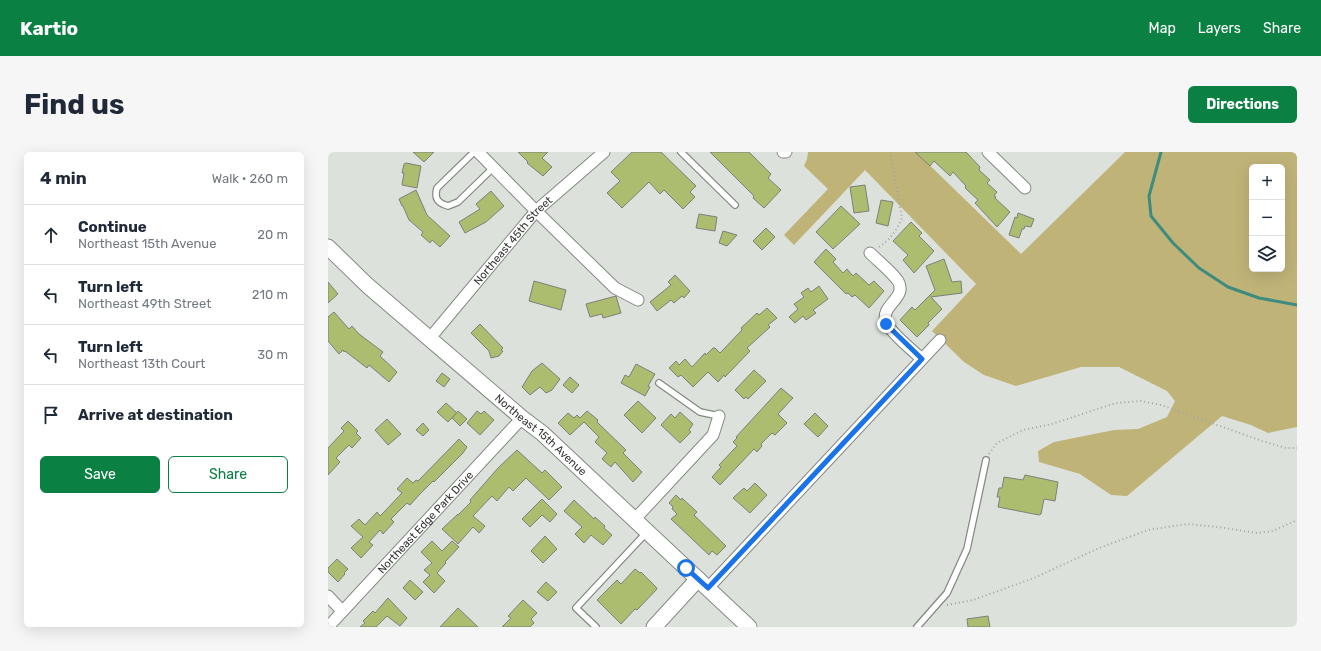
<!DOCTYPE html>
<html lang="en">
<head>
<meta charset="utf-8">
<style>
  :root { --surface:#fff; --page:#f6f6f7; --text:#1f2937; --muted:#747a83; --line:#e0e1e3; --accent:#0b8043 }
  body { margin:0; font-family:Rubik,sans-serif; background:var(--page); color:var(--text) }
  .controls { position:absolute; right:12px; top:12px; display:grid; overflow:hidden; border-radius:6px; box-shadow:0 4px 16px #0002 }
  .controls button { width:36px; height:36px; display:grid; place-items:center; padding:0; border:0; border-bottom:1px solid var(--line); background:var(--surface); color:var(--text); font:20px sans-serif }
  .stop { position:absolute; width:12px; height:12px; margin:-9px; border:3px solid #1a73e8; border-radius:50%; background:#fff }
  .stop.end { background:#1a73e8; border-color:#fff; box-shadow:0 1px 4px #0008 }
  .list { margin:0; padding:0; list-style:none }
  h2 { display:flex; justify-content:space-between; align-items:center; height:52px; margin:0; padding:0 16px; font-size:17px }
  h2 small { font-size:13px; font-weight:400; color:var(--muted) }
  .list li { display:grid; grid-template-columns:26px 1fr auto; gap:12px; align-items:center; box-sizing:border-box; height:60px; padding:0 16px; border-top:1px solid var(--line) }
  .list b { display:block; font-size:15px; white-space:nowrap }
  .list p { margin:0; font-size:13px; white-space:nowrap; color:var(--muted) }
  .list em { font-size:13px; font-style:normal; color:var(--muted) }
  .actions { display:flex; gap:8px; padding:12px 16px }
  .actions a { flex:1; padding:9px 0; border:1px solid var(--accent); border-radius:6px; text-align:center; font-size:14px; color:var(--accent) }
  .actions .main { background:var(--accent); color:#fff }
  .icon { flex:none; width:22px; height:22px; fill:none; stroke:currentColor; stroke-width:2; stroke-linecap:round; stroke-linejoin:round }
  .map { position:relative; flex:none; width:969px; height:475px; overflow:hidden; border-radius:6px }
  header { display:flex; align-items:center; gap:24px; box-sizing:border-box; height:56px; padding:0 20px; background:var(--accent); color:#fff }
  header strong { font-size:19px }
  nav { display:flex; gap:22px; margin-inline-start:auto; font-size:14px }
  .intro { display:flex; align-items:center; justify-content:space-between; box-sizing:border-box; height:96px; padding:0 24px }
  h1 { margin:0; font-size:28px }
  .button { padding:10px 18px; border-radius:6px; background:var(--accent); color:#fff; font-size:14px; font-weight:700 }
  main { display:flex; gap:24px; padding:0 24px }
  aside { flex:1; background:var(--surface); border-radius:6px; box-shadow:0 4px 16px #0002 }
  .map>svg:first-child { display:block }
</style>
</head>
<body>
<header>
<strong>Kartio</strong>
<nav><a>Map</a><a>Layers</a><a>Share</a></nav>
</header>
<div class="intro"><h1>Find us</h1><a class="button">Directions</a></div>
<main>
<aside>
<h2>4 min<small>Walk · 260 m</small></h2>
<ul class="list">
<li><svg class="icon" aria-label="ahead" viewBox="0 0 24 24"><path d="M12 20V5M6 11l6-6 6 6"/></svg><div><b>Continue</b><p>Northeast 15th Avenue</p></div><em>20 m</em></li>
<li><svg class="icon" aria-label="left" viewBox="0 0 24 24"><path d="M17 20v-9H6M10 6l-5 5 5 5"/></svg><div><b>Turn left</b><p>Northeast 49th Street</p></div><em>210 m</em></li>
<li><svg class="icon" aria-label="left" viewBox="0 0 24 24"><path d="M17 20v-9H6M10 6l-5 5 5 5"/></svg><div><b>Turn left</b><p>Northeast 13th Court</p></div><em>30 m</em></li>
<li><svg class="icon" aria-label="arrive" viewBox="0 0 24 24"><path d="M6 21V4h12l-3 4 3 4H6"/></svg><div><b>Arrive at destination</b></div></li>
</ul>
<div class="actions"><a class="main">Save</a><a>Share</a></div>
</aside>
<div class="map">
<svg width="969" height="475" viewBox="0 0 969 475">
  <rect width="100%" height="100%" fill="#dde1dc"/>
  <path fill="#bfb378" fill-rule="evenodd" d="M480,0h108l105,102 104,-102h172v275l-29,6 -17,-8 -29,-9 -95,80 -16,-1 -31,-21 -41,-12 -1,-11 16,-9 60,-12 24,-1 29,-12 8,-16 -8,-10 -48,-24h-38l-65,19 -32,-11 -20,-13 -32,-31 44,-47 -111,-114 -71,75 -10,-10 44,-46 -24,-23 3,-7zM924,15h30v102h-30z"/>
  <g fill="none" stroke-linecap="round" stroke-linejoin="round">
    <path stroke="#3e8c7f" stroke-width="3" d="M833,0l-12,44 2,20 22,27 26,25 29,19 31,11 38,7"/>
  </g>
  <g fill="#adbd6f" stroke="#7e7f7a">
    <path d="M85,0h21l-10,10z"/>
    <path d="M190,0h30l-6,6 10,9 -9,9 -16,-13 1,-1z"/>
    <path d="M304,0h29l35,34 -6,6 5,5 -12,12 -19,-19 -4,4 -11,-12 -27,26 -15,-15 13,-12 -9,-9z"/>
    <path d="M382,0h39l22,22 -3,4 13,12 -17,18 -11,-10 1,-2z"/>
    <path d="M587,0h51l14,15 -1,3 11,10 -3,3 10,9 -3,4 2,1 -1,1 15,14 -13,15 -22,-24 3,-3 -13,-12 1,-2 -13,-14 -3,4 -16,-15 -4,5z"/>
    <path d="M78,11l15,3 -4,22 -15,-3 2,-12h-2l2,-9z"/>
    <path d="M537,33l4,26 -15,2 -4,-26z"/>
    <path d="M88,38l11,25 23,21 -10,11 -8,-7 -2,3 -9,-8 2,-3 -14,-12 -6,-14h-1l-3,-7z"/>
    <path d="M163,39l13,15 -18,16 -21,11 -6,-11 21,-13 -4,-5z"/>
    <path d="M553,48l12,2 -5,24 -12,-3z"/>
    <path d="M513,54l19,18 -27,25 -17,-17z"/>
    <path d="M690,61l16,6 -3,8 -6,-1 -1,3h-2l-3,9 -10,-3 6,-18 2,1z"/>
    <path d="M371,62l18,3 -2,14 -19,-3z"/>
    <path d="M583,70l11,11 -3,3 15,15 -20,22 -11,-13 5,-5 -15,-14z"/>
    <path d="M438,76l9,9 -13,13 -9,-9z"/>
    <path d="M395,79l14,4 -10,11 -8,-3z"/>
    <path d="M498,97l10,10 -3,3 10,11 4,-4 6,7 3,-3 13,12 5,-4 10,10 -15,17 -14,-13 -3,2 -4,-4 -2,1 -32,-32z"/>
    <path d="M616,107l8,23 9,-1 1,12 -31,4 11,12 -14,14 1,2 -12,12 -17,-17 12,-13 3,3 20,-20 -9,-24z"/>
    <path d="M347,123l15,16 -6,7 -2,-2 -8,7 -3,-3 -14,11 -7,-9 21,-17 -3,-3z"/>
    <path d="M206,129l32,9 -5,20 -32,-9z"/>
    <path d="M0,130l10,12 -10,9z"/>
    <path d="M491,134l9,13 -15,11 3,3 -10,7 -3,-4 -8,7 -6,-6 9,-8 -4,-5 10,-7 -3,-4 7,-5 3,4z"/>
    <path d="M288,144l5,17 -18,5 -1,-4 -12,3 -4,-13z"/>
    <path d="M439,156l10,10 -9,7 2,2 -23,21 3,3 -25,26 -1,-2 -6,7 -10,-10 -15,15 -12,-12 -3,2 -9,-9 7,-7 3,4 6,-6 7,8 13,-14 1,2 7,-7h2l5,5 22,-23 -1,-2 16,-15 2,2z"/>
    <path d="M6,160l15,17 3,-3 7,8 24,18 -3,4 17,16 -8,10 -20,-17 -2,3 -22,-17 -1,1 -1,-2 -4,4 -11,-13v-24z"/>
    <path d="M152,172l23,24 -2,2 2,1 -4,5 -8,2 -2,-7 -18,-18z"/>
    <path d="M214,211l18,16 -8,11 -6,3 -6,-6 -10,8 -8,-8 10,-16z"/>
    <path d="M308,212l19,10 -7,12 2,1 -5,9 -24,-13 4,-8 4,2z"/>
    <path d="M426,218l12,11 -18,18 -2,-2 -2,2 -9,-9z"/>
    <path d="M114,221l8,6 -6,8 -8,-6z"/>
    <path d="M242,225l9,8 -7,8 -9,-8z"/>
    <path d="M453,236l12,10 -15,16 9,9 -12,12 -3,-2 -11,11 1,2 -5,6 -3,-3 -34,36 -8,-8 9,-10 -2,-2 18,-19 -4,-4 4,-4 -1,-1z"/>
    <path d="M310,249l18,17 -14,15 -18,-18z"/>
    <path d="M118,251l11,10 -9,9 -11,-10z"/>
    <path d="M130,259l9,8 -7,7 -8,-8z"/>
    <path d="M149,259l4,3 3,-3 10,9 -14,15 -13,-12z"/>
    <path d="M259,259l11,9 -1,2 29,28 -3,3 19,19 -9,10 -18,-20 -4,5 -9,-8 5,-6 -12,-11 4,-5 -15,-15 -14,13 -12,-12 10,-10 6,5 3,-3 3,3z"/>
    <path d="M352,260l13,12 -4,6 2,2 -11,11 -19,-18 10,-11 4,4z"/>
    <path d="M487,261l13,13 -10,11 -14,-13z"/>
    <path d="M59,267l14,15 -13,11 -13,-15z"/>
    <path d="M20,269l10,10 -2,2 5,5 -9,10 -3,-3 -13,13 4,4 -12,13v-27l16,-17 -3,-3z"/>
    <path d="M95,271l6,7 -6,6 -7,-6z"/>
    <path d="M131,287l8,8 -4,6 -29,29 -1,-1 -13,13 -10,11 -3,-2 -16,16 3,3 -11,12 -3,-4 -11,12 4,3 -12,13 -10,-10 12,-11 -12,-11 8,-7 6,6 12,-13 3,4 4,-4 18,-19 -5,-4 10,-11 6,5 3,-3 2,1z"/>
    <path d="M189,298l25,23 3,-3 17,17 -13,13 -23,-22 -13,13 -4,-4 -12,14 -5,-5 -19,20 12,10 -6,7 -6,-6 -15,17 -16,-15 16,-15v1l13,-13 -1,-2 28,-32z"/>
    <path d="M697,323l33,7 -3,19 -11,-2 -3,15 -2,1 -41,-8 2,-10h-3l2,-9h3l2,-11 19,3z"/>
    <path d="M427,331l12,12 -17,18 -17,-15 11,-10 3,3z"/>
    <path d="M348,343l5,5 1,-2 15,14 -3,3 32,31 -9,9 -5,-4 -3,4 -38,-36 6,-5 -5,-5 1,-2 -4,-4z"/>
    <path d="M214,347l15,15 -7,8 -8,-7 -12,12 -8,-8z"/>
    <path d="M246,348l20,19 1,-2 10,9 -1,2 8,7 -9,10 -12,-10 -7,8 -9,-9 7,-7 -18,-16z"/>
    <path d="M217,384l12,13 -14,14 -12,-12z"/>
    <path d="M104,389l10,10 10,-10 7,6 -14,15 1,1 -9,10 8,8 -11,12 -11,-11 7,-7 -6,-5 8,-7 -11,-11z"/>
    <path d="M9,407l11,10 -4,4 1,1 -7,8 -10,-10v-4z"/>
    <path d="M307,417l5,4 1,-1 15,15 1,2 -20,21 -2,-1 -14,15 -24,-24 20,-20 4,4z"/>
    <path d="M82,428l13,12 -8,8 -12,-12z"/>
    <path d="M218,430l11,10 -9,9 -11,-9z"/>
    <path d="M60,446l19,20 -7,8 -13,-10 -11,11h-16l5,-4 -2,-2 10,-10 2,2z"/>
    <path d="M195,448l14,13 -6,6 3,4 -4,4h-28l9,-9 -3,-2z"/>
    <path d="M130,456l20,19h-38z"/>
    <path d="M660,464l2,11h-22l-1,-8z"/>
  </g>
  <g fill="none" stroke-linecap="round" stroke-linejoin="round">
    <g stroke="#858984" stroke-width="8">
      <g id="lane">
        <path d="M146,0l-37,36c-3,11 1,15 11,18l10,-4 36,-35"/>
        <path d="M353,0l54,53"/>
        <path d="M331,231l41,29 19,4"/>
        <path d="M268,475l-20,-19 71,-76"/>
        <path d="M589,475l30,-34 20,-44 19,-89"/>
      </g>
    </g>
    <g stroke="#858984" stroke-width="13">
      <g id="street">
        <path d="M150,0l58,59 79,77 23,12"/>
        <path d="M455,0h3"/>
        <path d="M660,0l37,36"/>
        <path d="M542,101c8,8 22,19 28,28 10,17 -18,24 -12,41 3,9 28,30 36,37"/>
        <path id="s1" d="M102,186l106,-127 68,-59"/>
        <path d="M307,367l78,-84 6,-19"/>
        <path d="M380,436l232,-248"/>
        <path d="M0,444l14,15"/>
        <path id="s2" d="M0,475l194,-209"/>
      </g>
    </g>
    <g stroke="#858984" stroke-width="17">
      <g id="secondary">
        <path id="s3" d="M0,95l39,38 155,133 20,15 207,194"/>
        <path d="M326,475l44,-48"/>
      </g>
    </g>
    <g stroke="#a2a5a1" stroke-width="2" stroke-dasharray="1 3" stroke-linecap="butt">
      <path d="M551,95c11,-7 18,-17 23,-29l-12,-66"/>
      <path d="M661,302l8,-11 26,-13 29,-6 64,-21 25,-2 20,4 101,36 24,7h11"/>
      <path d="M619,453l26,-5 61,-22 65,-30 49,-18 39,-6 31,3 39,6 16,-2 24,-11"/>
    </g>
    <use href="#lane" stroke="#fff" stroke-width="5.5"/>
    <use href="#street" stroke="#fff" stroke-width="11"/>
    <use href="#secondary" stroke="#fff" stroke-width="15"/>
  </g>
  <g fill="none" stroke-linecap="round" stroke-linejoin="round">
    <path stroke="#1a73e8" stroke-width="5" d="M358,416l22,20 214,-229 -36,-35"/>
  </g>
  <g text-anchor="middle" stroke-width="3" stroke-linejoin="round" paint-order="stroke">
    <g font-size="11" fill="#333432" stroke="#fff">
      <text dy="4" stroke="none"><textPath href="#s1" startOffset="128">Northeast 45th Street</textPath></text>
      <text dy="4" stroke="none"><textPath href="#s3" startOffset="284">Northeast 15th Avenue</textPath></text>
      <text dy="4" stroke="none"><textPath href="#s2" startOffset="143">Northeast Edge Park Drive</textPath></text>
    </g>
  </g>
</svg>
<div class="controls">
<button>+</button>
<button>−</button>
<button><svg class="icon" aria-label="layers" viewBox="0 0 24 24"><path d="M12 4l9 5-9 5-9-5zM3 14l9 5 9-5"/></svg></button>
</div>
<div class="stop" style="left:358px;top:416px"></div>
<div class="stop end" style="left:558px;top:172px"></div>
</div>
</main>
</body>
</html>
